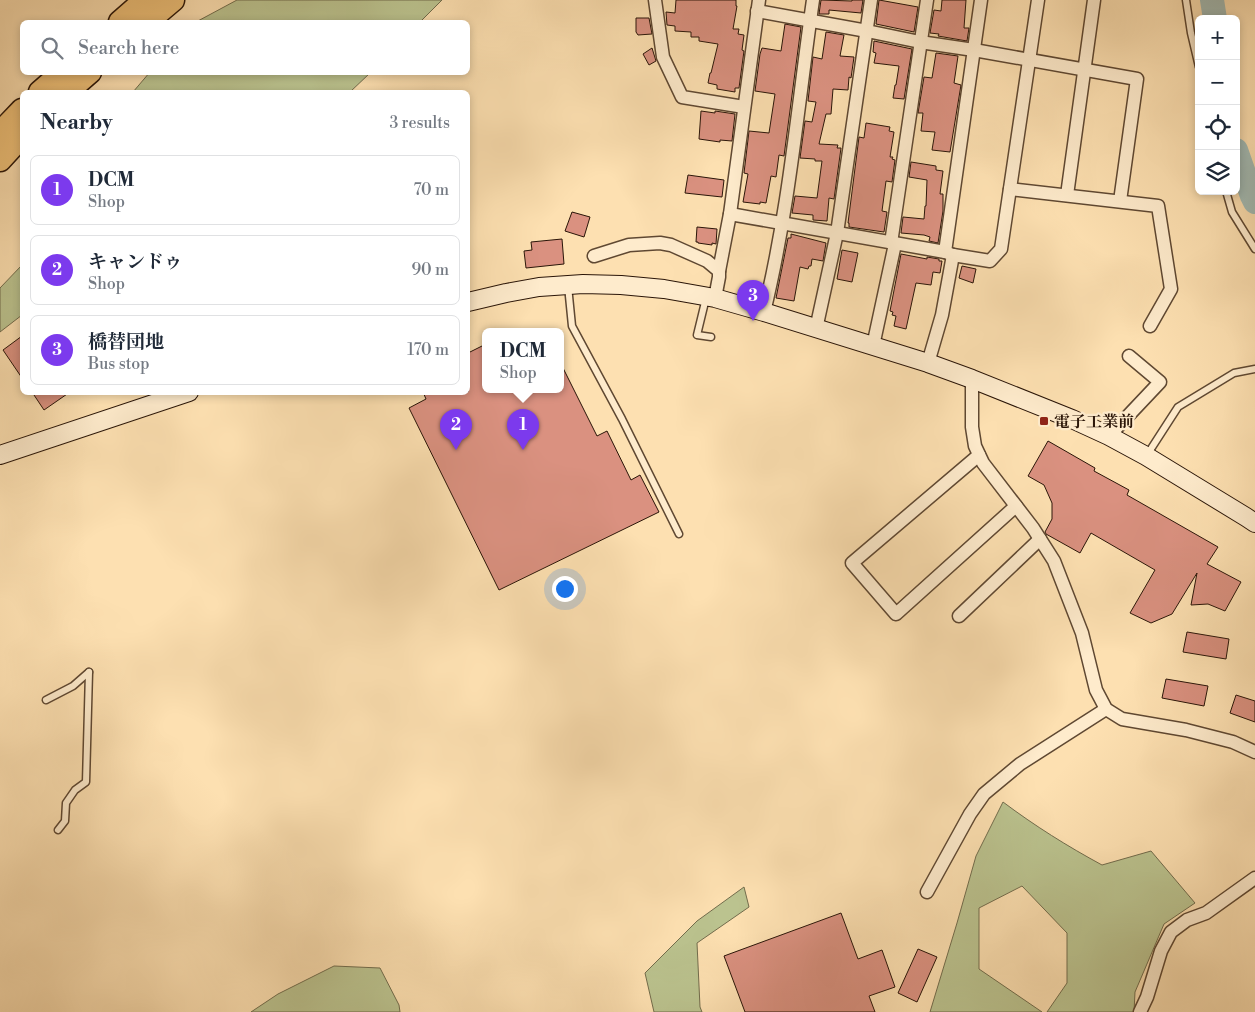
<!DOCTYPE html>
<html lang="en">
<head>
<meta charset="utf-8">
<style>
  :root { --surface:#fff; --page:#f2f2f3; --text:#1f2937; --muted:#747a83; --line:#e0e1e3; --accent:#7c3aed }
  body { margin:0; font-family:"Libre Bodoni","Noto Serif JP",serif; background:var(--page); color:var(--text) }
  .controls { position:absolute; right:15px; top:15px; display:grid; overflow:hidden; border-radius:8px; box-shadow:0 2px 8px #0003 }
  .controls button { width:45px; height:45px; display:grid; place-items:center; padding:0; border:0; border-bottom:1px solid var(--line); background:var(--surface); color:var(--text); font:25px sans-serif }
  .you { position:absolute; left:564px; top:588px; width:18px; height:18px; margin:-12px; border:4px solid #fff; border-radius:50%; background:#1a73e8; box-shadow:0 0 0 8px #1a73e833 }
  .badge { display:grid; place-items:center; width:32px; height:32px; border-radius:50%; background:var(--accent); color:#fff; font-size:16px; font-weight:700 }
  .pin { position:absolute; translate:-50% -41px; filter:drop-shadow(0 1px 2px #0008) }
  .pin::after { content:''; position:absolute; top:26px; width:18px; height:15px; background:inherit; clip-path:polygon(0 0,100% 0,50% 100%) }
  .popup { position:absolute; left:482px; top:328px; width:82px; height:65px; box-sizing:border-box; display:grid; place-content:center; border-radius:8px; background:var(--surface); filter:drop-shadow(0 1px 4px #0005); font-size:16px; white-space:nowrap; color:var(--muted) }
  .popup b { font-size:19px; color:var(--text) }
  .popup::after { content:''; position:absolute; left:50%; top:100%; margin-left:-10px; border:10px solid transparent; border-top-color:var(--surface) }
  .list { margin:0; padding:0; list-style:none }
  h2 { display:flex; justify-content:space-between; align-items:center; height:65px; margin:0; padding:0 20px; font-size:21px }
  h2 small { font-size:16px; font-weight:400; color:var(--muted) }
  .list li { display:grid; grid-template-columns:32px 1fr auto; gap:15px; align-items:center; box-sizing:border-box; height:70px; margin:0 10px 10px; padding:0 10px; border:1px solid var(--line); border-radius:8px }
  .list b { display:block; font-size:19px; white-space:nowrap }
  .list p { margin:0; font-size:16px; white-space:nowrap; color:var(--muted) }
  .list em { font-size:16px; font-style:normal; color:var(--muted) }
  .icon { flex:none; width:28px; height:28px; fill:none; stroke:currentColor; stroke-width:2; stroke-linecap:round; stroke-linejoin:round }
  .map { position:relative; flex:none; width:1255px; height:1012px; overflow:hidden }
  .search { position:absolute; background:var(--surface); box-shadow:0 2px 8px #0003; left:20px; top:20px; width:450px; height:55px; display:flex; align-items:center; gap:12px; box-sizing:border-box; padding:0 18px; border-radius:8px; color:var(--muted); font-size:19px }
  .panel { position:absolute; background:var(--surface); box-shadow:0 2px 8px #0003; left:20px; top:90px; width:450px; height:305px; border-radius:8px }
  .map>svg:first-child { display:block }
</style>
</head>
<body>
<div class="map">
<svg width="1255" height="1012" viewBox="0 0 1255 1012">
  <rect width="100%" height="100%" fill="#fde0b1"/>
  <filter id="stains"><feTurbulence type="fractalNoise" baseFrequency=".004" numOctaves="4"/><feColorMatrix values="0 0 0 0 .2 0 0 0 0 .09 0 0 0 0 .02 0 0 0 .5 -.17"/></filter>
  <radialGradient id="worn" r=".72"><stop offset=".6" stop-color="#630" stop-opacity="0"/><stop offset="1" stop-color="#630" stop-opacity=".3"/></radialGradient>
  <g fill="#bbc38f" stroke="#726c4c">
    <path d="M237,0h205l-22,22h-224z"/>
    <path d="M150,72h220v1l-20,19h-217z"/>
    <path d="M22,265v50l-22,17v-44z"/>
    <path d="M1003,802c32,24 64,44 99,63l49,-14 44,52 -31,21 -29,68 -1,20h-87l20,-29v-50l-45,-47 -43,22v61l63,43h-112l27,-89 19,-67z"/>
    <path d="M744,887l5,20 -52,36 3,64 2,5h-48l-9,-39 52,-52z"/>
    <path d="M334,966l46,2 19,37 1,7h-149l27,-18z"/>
  </g>
  <g fill="none" stroke-linecap="round" stroke-linejoin="round">
    <g stroke="#a2bbb5" stroke-width="24">
      <path d="M1212,0l3,19"/>
      <path d="M1236,150l16,46 3,6"/>
    </g>
  </g>
  <g fill="#da9180" stroke="#2a1508">
    <path d="M676,0h60v6h1l-4,23h6l-1,5 6,1 -2,15 2,1 -5,37h-4v4l-18,-3v-4l-9,-2 2,-10h1l7,-29 -19,-3v-4h-8v-5l-16,-1v-5l-8,-1 -1,-13 9,1z"/>
    <path d="M821,0l31,1v-1h11l-2,13 -32,-3v4h-10z"/>
    <path d="M879,0l39,7 -4,25 -38,-8z"/>
    <path d="M942,0h24l-2,28h5l-2,13 -29,-5 1,-2 -9,-1 4,-23 7,1z"/>
    <path d="M636,18h13l3,16 -14,1 -2,-3z"/>
    <path d="M785,24l16,3 -17,129 -5,-1 -3,22 -5,-1 -5,27 -6,-1v2l-17,-2 5,-28 -4,-1 5,-42 20,2 6,-39 -20,-3 5,-37 2,-6 19,3z"/>
    <path d="M826,32l18,3 -4,21 14,1 -3,21 -2,-1 -1,13 -15,-1 -2,25h-5l-7,30 19,1 -1,3h4l-7,51 -5,-1 -2,23 -14,-1v-5l-21,-2 3,-17 22,2 5,-37h-7v-2l-15,-1 5,-37 7,1 4,-20 -8,-1 5,-44 9,2z"/>
    <path d="M874,41l38,8 -8,50 -11,-1 2,-13h1l3,-19 -25,-3 2,-10 -3,-1z"/>
    <path d="M652,48l4,13 -7,4 -6,-11z"/>
    <path d="M936,53l22,3 -4,27 7,2 -11,67 -18,-2 3,-18 -14,-1 2,-18h-5l6,-36 8,1z"/>
    <path d="M701,111l14,2v-2l20,3 -3,27 -12,-1v2l-21,-3z"/>
    <path d="M866,123l24,4 -1,4 5,1 -4,25h3l-1,2 3,1 -3,22 -6,-1 -4,30 5,1 -3,20 -35,-5v-4h-1l11,-86 5,1z"/>
    <path d="M911,162l25,4v4l7,1 -3,23h3v17l-5,32 -9,-2 1,-4 -6,-2 -23,-2 2,-16 21,2 1,-13h1l1,-26 -18,-3z"/>
    <path d="M688,175l36,5 -2,17 -37,-4z"/>
    <path d="M572,212l18,5 -6,20 -19,-6z"/>
    <path d="M697,227l20,2 -1,15 -4,-1v2l-14,-2v-1h-2z"/>
    <path d="M791,234l35,9 -3,18 -11,-2 -1,7h-2l-1,3 -8,-2 -6,34 -18,-3 12,-60h3z"/>
    <path d="M562,239l2,25 -38,4 -2,-17 8,-1 -1,-8z"/>
    <path d="M842,250l16,3 -6,29 -15,-3z"/>
    <path d="M901,254l26,5v-2l12,2v2h3l-2,12 -7,-1 -2,13 -15,-2 -10,46 -12,-3 2,-10 -4,-1 1,-3 -3,-1z"/>
    <path d="M962,266l14,3 -3,14 -14,-5z"/>
    <path d="M22,336v42l-19,-28z"/>
    <path d="M486,344v45h74v-27l37,74 10,-5 24,49 9,-5 19,37 -160,78 -90,-182 17,-9 -3,-7h45v-39z"/>
    <path d="M32,392h38l-26,18z"/>
    <path d="M1048,441l47,27 -1,3 35,19 -2,5 91,52 -11,17 34,18 -16,29 -17,-7 -17,1 6,-32 -25,41 -21,9 -21,-10 25,-43 -64,-37 -11,20 -34,-19 -1,-2 7,-13v-16l-8,-18 -16,-9z"/>
    <path d="M1187,632l42,7 -3,20 -43,-7z"/>
    <path d="M1166,679l42,7 -4,20 -42,-8z"/>
    <path d="M1236,695l19,6v21l-25,-9z"/>
    <path d="M841,913l17,46 24,-9 13,37 -26,9 6,16h-130l-21,-56z"/>
    <path d="M918,949l19,8 -20,45 -19,-9z"/>
  </g>
  <g fill="none" stroke-linecap="round" stroke-linejoin="round">
    <g stroke="#5f4832" stroke-width="9">
      <g id="lane">
        <path d="M1186,0l5,33 8,34"/>
        <path d="M1226,191l6,21 23,37"/>
        <path d="M568,286l4,40 50,93 57,115"/>
        <path d="M706,298l-9,37 14,2"/>
        <path d="M1147,455l31,-48 56,-34 21,-4"/>
        <path d="M46,700l27,-14 16,-14"/>
        <path d="M58,830l7,-9 1,-18 9,-13 11,-8 3,-110"/>
      </g>
    </g>
    <g stroke="#5f4832" stroke-width="15">
      <g id="street">
        <path d="M655,0l8,57 19,40 62,10"/>
        <path d="M757,11l110,20 53,11 54,8 163,29 -17,122"/>
        <path d="M1010,189l148,17 13,83 -21,37"/>
        <path d="M1067,195l27,-195"/>
        <path d="M730,214l215,38 8,3 37,6 11,-12 37,-249"/>
        <path d="M891,243l36,-243"/>
        <path d="M945,252l36,-252"/>
        <path d="M594,256l35,-11 31,-2 11,2 36,16 12,10v6l-4,21"/>
        <path d="M719,271l11,-57 29,-214"/>
        <path d="M764,312c25,-102 34,-208 49,-312"/>
        <path d="M816,329l21,-96 34,-233"/>
        <path d="M873,346l22,-102"/>
        <path d="M928,363l14,-48 11,-60"/>
        <path d="M972,379v48l3,19 8,17 50,65 21,33 28,72 14,57 10,19 16,10 64,11 47,12 22,10"/>
        <path d="M1109,436l51,-54 -31,-26"/>
        <path d="M979,455l-127,108 44,51 120,-108"/>
        <path d="M959,616l81,-77"/>
        <path d="M927,892l43,-78 14,-20 36,-30 86,-55"/>
        <path d="M1140,1012l7,-15 14,-46 10,-19 16,-12 19,-7 49,-35"/>
      </g>
    </g>
    <g stroke="#2a1508" stroke-width="20">
      <g id="secondary">
        <path d="M468,302l38,-9 33,-6 44,-3 38,1 43,4 51,9 49,14 164,51 44,16 100,40 37,17 37,20 100,61 9,6"/>
        <path d="M0,455l189,-63"/>
      </g>
    </g>
    <g stroke="#2a1508" stroke-width="25">
      <g id="highway">
        <path d="M120,22l25,-22"/>
        <path d="M147,22l26,-22"/>
        <path d="M40,92l23,-20"/>
        <path d="M67,92l23,-20"/>
        <path d="M0,133l22,-23"/>
        <path d="M0,160l22,-24"/>
      </g>
    </g>
    <use href="#lane" stroke="#feebcc" stroke-width="6"/>
    <use href="#street" stroke="#feebcc" stroke-width="12"/>
    <use href="#secondary" stroke="#feebcc" stroke-width="18"/>
    <use href="#highway" stroke="#eec078" stroke-width="22"/>
  </g>
  <rect fill="#8f2418" stroke="#feebcc" stroke-width="2" x="1039" y="416" width="10" height="10" rx="2.5"/>
  <g text-anchor="middle" stroke-width="4.5" stroke-linejoin="round" paint-order="stroke">
    <g font-size="16" font-weight="bold" fill="#2a1508" stroke="#feebcc" text-anchor="start">
      <text x="1054" y="427">電子工業前</text>
    </g>
  </g>
  <rect width="100%" height="100%" filter="url(#stains)"/>
  <rect width="100%" height="100%" fill="url(#worn)"/>
</svg>
<div class="controls">
<button>+</button>
<button>−</button>
<button><svg class="icon" aria-label="locate" viewBox="0 0 24 24"><circle cx="12" cy="12" r="6"/><path d="M12 2v4M12 18v4M2 12h4M18 12h4"/></svg></button>
<button><svg class="icon" aria-label="layers" viewBox="0 0 24 24"><path d="M12 4l9 5-9 5-9-5zM3 14l9 5 9-5"/></svg></button>
</div>
<div class="you"></div>
<div class="pin badge" style="left:523px;top:450px">1</div>
<div class="popup"><b>DCM</b>Shop</div>
<div class="pin badge" style="left:456px;top:450px">2</div>
<div class="pin badge" style="left:753px;top:321px">3</div>
<div class="search"><svg class="icon" aria-label="search" viewBox="0 0 24 24"><circle cx="10" cy="10" r="6"/><path d="M15 15l6 6"/></svg>Search here</div>
<section class="panel">
<h2>Nearby<small>3 results</small></h2>
<ul class="list">
<li><span class="badge">1</span><div><b>DCM</b><p>Shop</p></div><em>70 m</em></li>
<li><span class="badge">2</span><div><b>キャンドゥ</b><p>Shop</p></div><em>90 m</em></li>
<li><span class="badge">3</span><div><b>橋替団地</b><p>Bus stop</p></div><em>170 m</em></li>
</ul>
</section>
</div>
</body>
</html>
